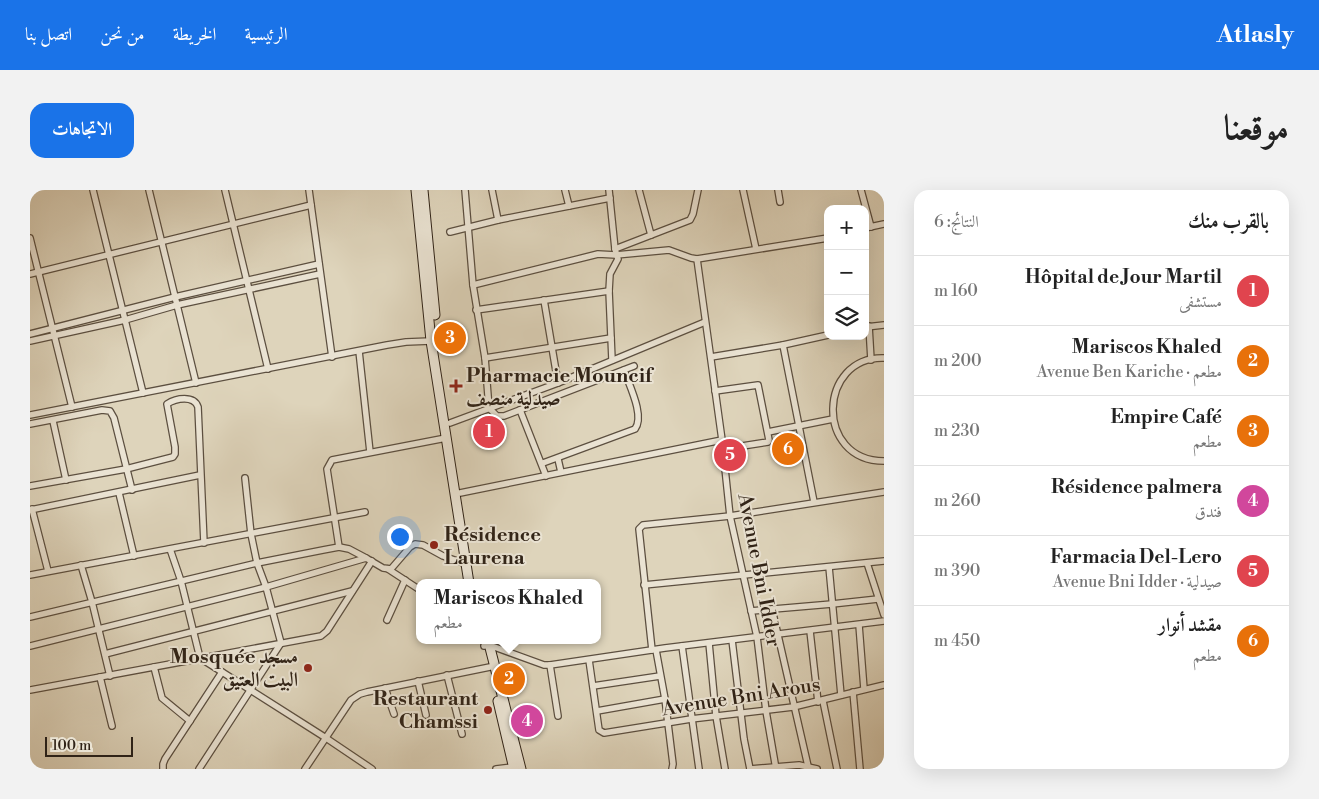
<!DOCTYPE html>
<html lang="ar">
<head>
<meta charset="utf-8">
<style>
  :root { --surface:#fff; --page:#f2f2f2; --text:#222; --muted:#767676; --line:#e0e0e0; --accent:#1a73e8 }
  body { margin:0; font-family:"Libre Bodoni",Amiri,serif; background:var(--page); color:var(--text); direction:rtl }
  .controls { position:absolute; right:15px; top:15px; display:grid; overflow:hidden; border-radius:10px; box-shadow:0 5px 20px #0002 }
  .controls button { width:45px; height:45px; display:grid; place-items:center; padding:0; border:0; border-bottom:1px solid var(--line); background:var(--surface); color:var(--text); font:25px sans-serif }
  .scale { position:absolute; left:15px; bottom:12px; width:88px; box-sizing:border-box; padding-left:5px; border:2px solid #302317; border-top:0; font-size:14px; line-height:18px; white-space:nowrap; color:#302317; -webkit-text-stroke:4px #eae3d3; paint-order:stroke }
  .you { position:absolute; left:369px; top:346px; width:18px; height:18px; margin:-12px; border:4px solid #fff; border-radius:50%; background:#1a73e8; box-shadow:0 0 0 8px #1a73e833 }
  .badge { display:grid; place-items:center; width:32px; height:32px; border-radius:50%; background:var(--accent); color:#fff; font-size:16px; font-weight:700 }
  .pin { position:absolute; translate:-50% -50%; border:2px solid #fff; box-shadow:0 1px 5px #0006 }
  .popup { position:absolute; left:386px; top:389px; width:185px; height:65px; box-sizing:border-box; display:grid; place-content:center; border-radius:10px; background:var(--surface); filter:drop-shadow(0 1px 4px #0005); font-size:16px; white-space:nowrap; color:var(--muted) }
  .popup b { font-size:19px; color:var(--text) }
  .popup::after { content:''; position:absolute; left:50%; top:100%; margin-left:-10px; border:10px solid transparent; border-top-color:var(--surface) }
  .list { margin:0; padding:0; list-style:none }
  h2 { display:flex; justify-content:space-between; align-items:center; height:65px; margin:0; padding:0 20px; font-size:21px }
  h2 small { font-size:16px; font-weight:400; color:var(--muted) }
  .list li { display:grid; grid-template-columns:32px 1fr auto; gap:15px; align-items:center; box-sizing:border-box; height:70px; padding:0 20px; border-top:1px solid var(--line) }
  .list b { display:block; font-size:19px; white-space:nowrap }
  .list p { margin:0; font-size:16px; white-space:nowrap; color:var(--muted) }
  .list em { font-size:16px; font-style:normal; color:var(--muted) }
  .icon { flex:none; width:28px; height:28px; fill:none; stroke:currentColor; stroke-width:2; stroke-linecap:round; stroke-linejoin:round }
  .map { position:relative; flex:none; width:854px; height:579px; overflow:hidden; direction:ltr; border-radius:15px }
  header { display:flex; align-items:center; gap:30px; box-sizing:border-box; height:70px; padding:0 25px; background:var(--accent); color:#fff }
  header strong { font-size:24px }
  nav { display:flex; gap:28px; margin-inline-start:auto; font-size:18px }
  .intro { display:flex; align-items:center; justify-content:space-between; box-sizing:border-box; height:120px; padding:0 30px }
  h1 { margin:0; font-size:35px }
  .button { padding:12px 22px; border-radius:15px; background:var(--accent); color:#fff; font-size:18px; font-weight:700 }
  main { display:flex; gap:30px; padding:0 30px }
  aside { flex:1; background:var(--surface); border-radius:15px; box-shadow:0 5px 20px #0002 }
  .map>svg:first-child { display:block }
</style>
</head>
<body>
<header>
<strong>Atlasly</strong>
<nav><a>الرئيسية</a><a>الخريطة</a><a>من نحن</a><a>اتصل بنا</a></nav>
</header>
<div class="intro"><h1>موقعنا</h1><a class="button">الاتجاهات</a></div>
<main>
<aside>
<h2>بالقرب منك<small>النتائج: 6</small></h2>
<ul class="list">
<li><span class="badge" style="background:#e0444e">1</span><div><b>Hôpital de Jour Martil</b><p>مستشفى</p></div><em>160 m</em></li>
<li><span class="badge" style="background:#e8710a">2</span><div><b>Mariscos Khaled</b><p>مطعم · Avenue Ben Kariche</p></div><em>200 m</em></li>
<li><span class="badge" style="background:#e8710a">3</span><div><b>Empire Café</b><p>مطعم</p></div><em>230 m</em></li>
<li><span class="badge" style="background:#d1479c">4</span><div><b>Résidence palmera</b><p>فندق</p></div><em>260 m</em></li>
<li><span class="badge" style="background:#e0444e">5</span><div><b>Farmacia Del-Lero</b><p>صيدلية · Avenue Bni Idder</p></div><em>390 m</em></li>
<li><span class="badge" style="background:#e8710a">6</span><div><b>مقشد أنوار</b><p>مطعم</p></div><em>450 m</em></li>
</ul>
</aside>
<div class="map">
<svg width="854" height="579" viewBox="0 0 854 579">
  <rect width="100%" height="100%" fill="#ded4bb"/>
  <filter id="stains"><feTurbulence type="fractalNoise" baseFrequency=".004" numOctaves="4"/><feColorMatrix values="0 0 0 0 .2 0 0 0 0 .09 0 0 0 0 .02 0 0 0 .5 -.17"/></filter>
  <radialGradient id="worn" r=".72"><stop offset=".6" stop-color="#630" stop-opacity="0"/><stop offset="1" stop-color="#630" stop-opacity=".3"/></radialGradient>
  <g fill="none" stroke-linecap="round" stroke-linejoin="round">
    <g stroke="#5c4f40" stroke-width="8">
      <g id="street">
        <path d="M63,0l50,203"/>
        <path d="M119,0l47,193"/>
        <path d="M195,0l43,179"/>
        <path d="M279,0l23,167"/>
        <path d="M435,0l8,95 12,73 4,50 8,8h7l130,-50"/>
        <path d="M462,0l6,30"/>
        <path d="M535,0l4,16"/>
        <path d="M579,0l6,59 3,10 -8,15 -1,17 3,69"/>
        <path d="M609,0l12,45"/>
        <path d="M713,0l13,59"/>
        <path d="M748,0l2,12"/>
        <path d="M831,0l10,37"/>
        <path d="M835,38l19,-4"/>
        <path d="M420,42l48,-12 112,-22"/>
        <path d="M0,48l42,169"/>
        <path d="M585,59l75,-29 3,-6 5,-24"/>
        <path d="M667,69l25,181 8,76 27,121 9,74 10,58"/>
        <path d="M0,84l281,-69"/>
        <path d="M443,95l125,-31 18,1 53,-5 22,8 6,1 131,-21"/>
        <path d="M514,110l14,83"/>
        <path d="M446,120l133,-19"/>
        <path d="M839,136l2,34"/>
        <path d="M836,137l18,-2"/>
        <path d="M0,144l145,-37 144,-33"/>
        <path d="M0,151l95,-21 52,-15 143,-31"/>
        <path d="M753,155l31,157"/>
        <path d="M329,161l11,101"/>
        <path d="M681,167l72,-12 45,-10"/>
        <path d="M455,168l126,-20"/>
        <path d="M854,168c-66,-2 -70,103 0,103"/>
        <path d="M685,201l43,-6 11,55 -1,2 -45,7"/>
        <path d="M490,220l26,66"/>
        <path d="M0,225l357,-70 19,-3 25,-1"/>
        <path d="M23,231l13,59"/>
        <path d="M420,233l108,-40 147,-61"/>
        <path d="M0,234l72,-14 8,1 4,7 18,72"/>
        <path d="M738,242l65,-13"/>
        <path d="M528,269l3,13"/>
        <path d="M513,273l92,-34c10,-13 -6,-44 -11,-59"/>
        <path d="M0,296l96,-17 47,-12 2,-3v-7l-8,-43c9,-6 27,-9 31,3l6,136"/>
        <path d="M89,303l15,63"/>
        <path d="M430,303l262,-53"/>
        <path d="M2,319l16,62"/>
        <path d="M0,320l170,-35"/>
        <path d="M309,357l-12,-78 5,-9 114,-22"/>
        <path d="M140,359l11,32 19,77 126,80 46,31"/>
        <path d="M837,373l17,52"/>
        <path d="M51,375l11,37 18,74"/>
        <path d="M799,377l12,128"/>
        <path d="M358,379l32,21"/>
        <path d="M0,385l335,-63"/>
        <path d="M614,395l240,-24"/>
        <path d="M742,419l36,157"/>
        <path d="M721,421l81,-7 46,-5"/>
        <path d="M0,427l227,-54 66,-13 16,-3 10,2 17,9"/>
        <path d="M357,430l18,-40"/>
        <path d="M829,435l5,64"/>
        <path d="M780,441l8,71"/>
        <path d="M702,450l12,99 6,30"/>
        <path d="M679,453l7,73 9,53"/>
        <path d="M0,456l236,-59 100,-29 17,10 8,1 19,-22 5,-3 8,1 20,11 23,8"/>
        <path d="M454,456l5,-1 55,20h6l115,-17 219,-27"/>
        <path d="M652,456l17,123"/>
        <path d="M622,460l-13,-121 4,-4 87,-9 154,-24"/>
        <path d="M626,460l9,49 8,65 -1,5"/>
        <path d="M75,464l247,-63"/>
        <path d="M559,470l10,70 5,3 87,-14 102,-12 91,-22"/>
        <path d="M520,475l8,51"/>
        <path d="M124,477l8,31 28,23"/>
        <path d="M417,485l15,59"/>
        <path d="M70,487l12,49"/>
        <path d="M388,491l8,34"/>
        <path d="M563,496l67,-10"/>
        <path d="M355,498l9,26"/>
        <path d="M0,500l291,-54 6,-5 45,-70"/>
        <path d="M823,502l7,77"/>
        <path d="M793,511l14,68"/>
        <path d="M567,521l68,-12"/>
        <path d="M133,579v-5l2,-5 57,-87"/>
        <path d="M169,579l82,-126 -15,-56 -9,-24 -6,-29 -6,-56"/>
        <path d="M275,579l46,-69 9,-6 7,-2 123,-25"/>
        <path d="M466,579l17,-2"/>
        <path d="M720,579l49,-4 18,4"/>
      </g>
    </g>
    <g stroke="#302317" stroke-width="11">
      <g id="secondary">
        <path d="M386,0l15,151 38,242"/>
        <path d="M393,0l12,125"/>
        <path d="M458,450l33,129"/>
        <path d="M468,511l16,68"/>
      </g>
    </g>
    <use href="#street" stroke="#eae3d3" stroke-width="5.5"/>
    <use href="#secondary" stroke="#eae3d3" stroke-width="9"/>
  </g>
  <g fill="#8f2418" stroke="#eae3d3" stroke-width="2">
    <path d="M423.5 188.5h5v5h5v5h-5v5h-5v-5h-5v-5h5z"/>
    <circle cx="404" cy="355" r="5"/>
    <circle cx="278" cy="478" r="5"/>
    <circle cx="458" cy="520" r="5"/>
  </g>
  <g text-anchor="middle" stroke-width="4" stroke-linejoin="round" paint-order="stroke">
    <g font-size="20" font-weight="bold" fill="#302317" stroke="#eae3d3" text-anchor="start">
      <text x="436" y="192">Pharmacie Mouncif<tspan x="436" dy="23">صيدلية منصف</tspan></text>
      <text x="414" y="351">Résidence<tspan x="414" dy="23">Laurena</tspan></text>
      <text x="268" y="473" text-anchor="end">Mosquée مسجد<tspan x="268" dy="23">البيت العتيق</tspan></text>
      <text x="448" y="515" text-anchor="end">Restaurant<tspan x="448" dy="23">Chamssi</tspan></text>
    </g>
    <g font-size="20" fill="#302317" stroke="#eae3d3">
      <text transform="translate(730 380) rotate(79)" y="7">Avenue Bni Idder</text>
      <text transform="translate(711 506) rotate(-9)" y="7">Avenue Bni Arous</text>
    </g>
  </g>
  <rect width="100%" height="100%" filter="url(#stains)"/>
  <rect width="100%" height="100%" fill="url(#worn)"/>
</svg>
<div class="controls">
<button>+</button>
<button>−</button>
<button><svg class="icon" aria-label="layers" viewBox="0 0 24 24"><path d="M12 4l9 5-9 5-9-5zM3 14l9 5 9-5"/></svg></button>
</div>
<div class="scale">100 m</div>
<div class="you"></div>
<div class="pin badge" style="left:459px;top:242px;background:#e0444e">1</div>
<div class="pin badge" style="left:479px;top:489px;background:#e8710a">2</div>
<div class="popup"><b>Mariscos Khaled</b>مطعم</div>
<div class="pin badge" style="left:420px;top:148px;background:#e8710a">3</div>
<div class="pin badge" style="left:497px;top:531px;background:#d1479c">4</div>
<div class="pin badge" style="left:700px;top:265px;background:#e0444e">5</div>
<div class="pin badge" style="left:758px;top:259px;background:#e8710a">6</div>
</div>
</main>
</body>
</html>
